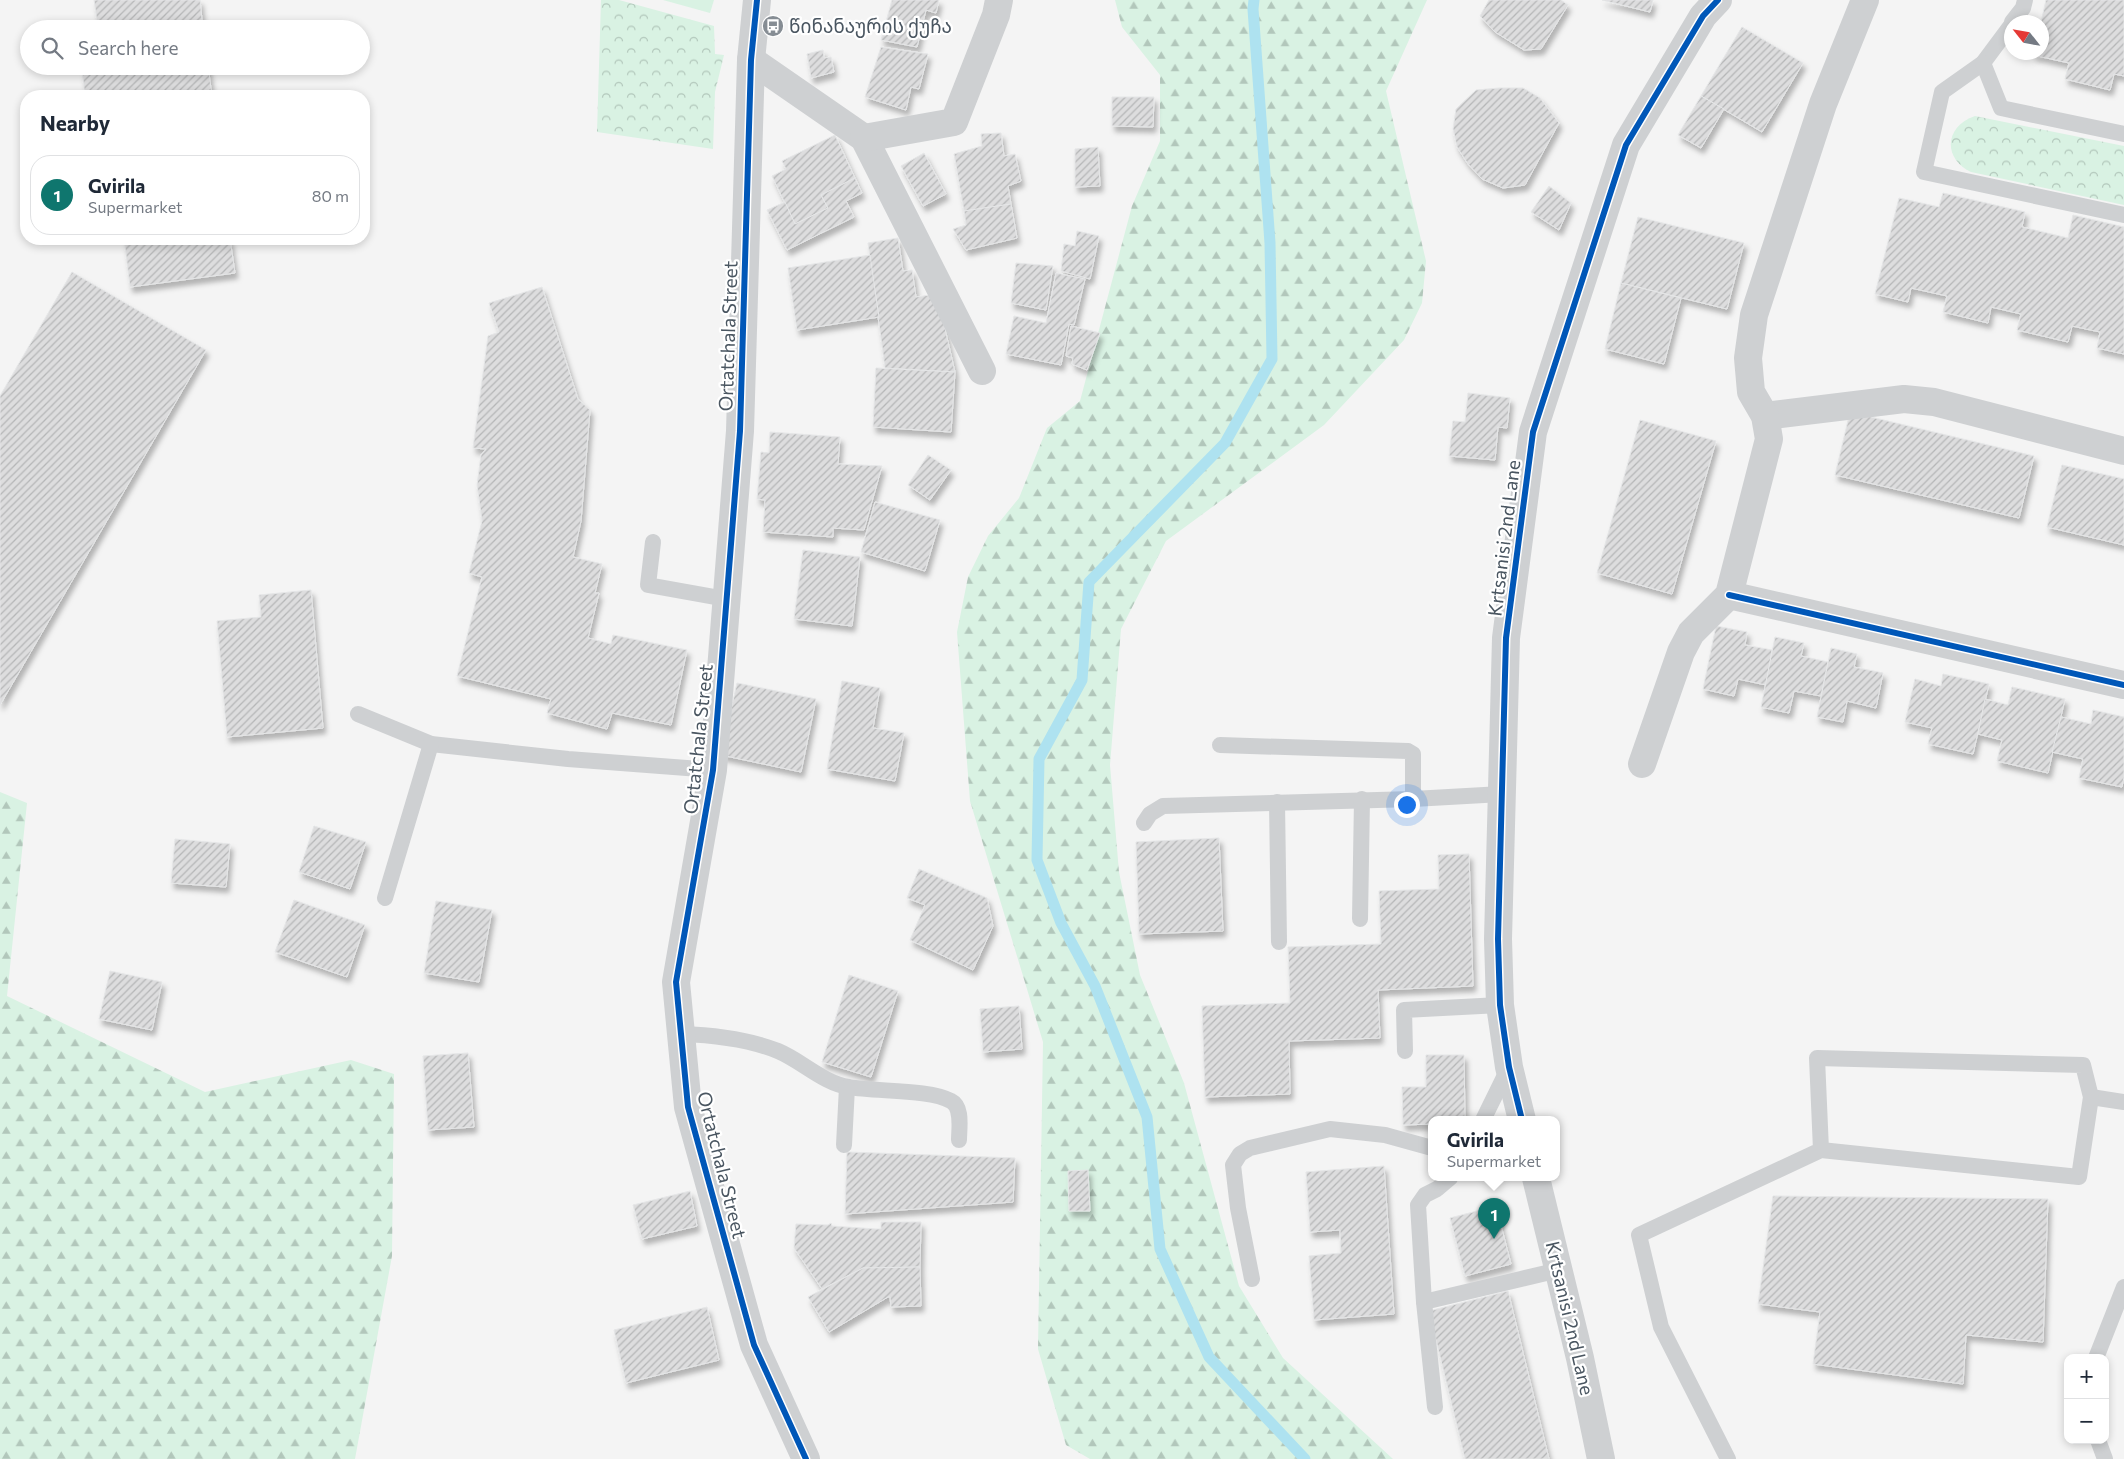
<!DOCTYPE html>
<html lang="en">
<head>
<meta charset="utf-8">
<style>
  :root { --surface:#fff; --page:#f2f2f3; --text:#1f2937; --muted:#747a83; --line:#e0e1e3; --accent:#0f766e }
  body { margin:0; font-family:Commissioner,"Noto Sans Georgian",sans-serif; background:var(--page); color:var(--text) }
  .controls { position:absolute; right:15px; bottom:15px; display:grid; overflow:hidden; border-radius:10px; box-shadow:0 2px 8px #0003 }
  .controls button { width:45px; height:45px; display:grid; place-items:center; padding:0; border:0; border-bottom:1px solid var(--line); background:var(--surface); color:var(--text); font:25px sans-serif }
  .compass { position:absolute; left:2004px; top:15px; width:45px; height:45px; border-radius:50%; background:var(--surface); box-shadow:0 2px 8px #0003; rotate:301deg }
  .you { position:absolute; left:1406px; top:804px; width:18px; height:18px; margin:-12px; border:4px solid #fff; border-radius:50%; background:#1a73e8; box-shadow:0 0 0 8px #1a73e833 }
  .badge { display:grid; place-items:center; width:32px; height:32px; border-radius:50%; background:var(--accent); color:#fff; font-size:16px; font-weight:700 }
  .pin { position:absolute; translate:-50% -41px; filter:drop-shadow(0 1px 2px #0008) }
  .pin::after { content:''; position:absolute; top:26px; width:18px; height:15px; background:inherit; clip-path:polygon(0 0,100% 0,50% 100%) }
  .popup { position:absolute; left:1428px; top:1116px; width:132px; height:65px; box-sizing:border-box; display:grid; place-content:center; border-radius:10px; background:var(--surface); filter:drop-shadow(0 1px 4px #0005); font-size:16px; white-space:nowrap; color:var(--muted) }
  .popup b { font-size:19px; color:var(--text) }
  .popup::after { content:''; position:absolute; left:50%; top:100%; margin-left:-10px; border:10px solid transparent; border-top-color:var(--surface) }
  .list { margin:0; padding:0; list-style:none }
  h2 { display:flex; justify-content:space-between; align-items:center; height:65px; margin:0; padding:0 20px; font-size:21px }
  h2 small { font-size:16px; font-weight:400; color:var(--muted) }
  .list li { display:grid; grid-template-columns:32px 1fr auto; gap:15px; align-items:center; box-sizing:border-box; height:80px; margin:0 10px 10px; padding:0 10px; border:1px solid var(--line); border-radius:20px }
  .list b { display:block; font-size:19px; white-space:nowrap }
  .list p { margin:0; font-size:16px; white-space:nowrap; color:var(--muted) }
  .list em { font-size:16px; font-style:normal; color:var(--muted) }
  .icon { flex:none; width:28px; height:28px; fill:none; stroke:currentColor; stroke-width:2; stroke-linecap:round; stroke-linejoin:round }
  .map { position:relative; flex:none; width:2124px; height:1459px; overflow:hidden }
  .search { position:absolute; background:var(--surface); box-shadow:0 2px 8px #0003; left:20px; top:20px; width:350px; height:55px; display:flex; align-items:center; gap:12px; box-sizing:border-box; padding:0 18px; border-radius:28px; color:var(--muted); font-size:19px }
  .panel { position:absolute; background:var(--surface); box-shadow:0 2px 8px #0003; left:20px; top:90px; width:350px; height:155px; border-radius:20px }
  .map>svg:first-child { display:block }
</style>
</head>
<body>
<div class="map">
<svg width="2124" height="1459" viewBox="0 0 2124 1459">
  <defs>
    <pattern id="forest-firs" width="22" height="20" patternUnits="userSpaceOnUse" patternTransform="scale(1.25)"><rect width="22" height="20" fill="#d9f2e3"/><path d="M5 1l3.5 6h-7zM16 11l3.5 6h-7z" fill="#b2c7bb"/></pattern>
    <pattern id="park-crowns" width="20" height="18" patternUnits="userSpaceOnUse" patternTransform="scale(1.25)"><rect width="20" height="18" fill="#d9f2e3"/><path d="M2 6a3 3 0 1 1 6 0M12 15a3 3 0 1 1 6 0" fill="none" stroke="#b2c7bb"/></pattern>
    <pattern id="building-hatch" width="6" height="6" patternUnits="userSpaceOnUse" patternTransform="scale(1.25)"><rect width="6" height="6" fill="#ddddde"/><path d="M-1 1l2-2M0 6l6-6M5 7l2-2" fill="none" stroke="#b5b6b7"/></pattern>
    <filter id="shadow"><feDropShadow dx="3" dy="5.5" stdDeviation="2.5" flood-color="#0004"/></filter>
  </defs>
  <rect width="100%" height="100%" fill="#f4f4f4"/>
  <g fill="url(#forest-firs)">
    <path d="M1115,0h312l-41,91 40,170 -4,42 -18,37 -80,85 -158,116 -45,88 -11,136 9,107 21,103 44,108 55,203 44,72 110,101h-303l-24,-14 -28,-96 5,-307 -73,-241 -13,-169 11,-55 20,-41 31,-38 28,-70 33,-27 52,-195 28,-65v-66l-38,-48z"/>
    <path d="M0,792l27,11 -20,193 198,96 146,-32 43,14 -2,182 -37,203h-355z"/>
  </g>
  <g fill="url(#park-crowns)">
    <path d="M601,0h18l95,26 1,28 9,1 -9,37 -2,57 -116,-17z"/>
    <path d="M1975,116l149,30v59l-153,-33c-29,-14 -26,-46 4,-56z"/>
  </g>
  <path fill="#d9f2e3" d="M663,0h51l-4,13z"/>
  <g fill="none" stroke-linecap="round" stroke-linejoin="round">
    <path stroke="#aee2f0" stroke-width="11" d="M1254,0l-1,9 17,234 2,116 -47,84 -136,139 -7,98 -43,79 -2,101 24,63 34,63 52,131 13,132 49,108 96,102"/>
  </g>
  <g fill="url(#building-hatch)" stroke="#e5e6e7" filter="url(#shadow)">
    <path d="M94,0h106l3,29h-105z"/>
    <path d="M892,0h47l-3,13 -10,-3 -9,37 -36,-7z"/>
    <path d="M1489,0h72l7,5 -27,44 -17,1 -29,-18 -15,-16z"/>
    <path d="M1602,0h51l-3,12z"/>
    <path d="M2046,0h78v76l-10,-2 -4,16 -45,-11 4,-16 -36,-8 1,-3h8l-1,-30z"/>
    <path d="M1742,27l61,36 -41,69 -61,-36z"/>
    <path d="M881,47l47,7 -9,35 -8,-2 -5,23 -41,-13z"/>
    <path d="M823,50l1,8 7,-1 3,15 -23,6 -4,-24z"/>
    <path d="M103,66h105l4,30h-127l-3,-25 21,-3z"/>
    <path d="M1499,88h24l17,10 19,25 -34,62 -22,3 -21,-9 -14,-15 -11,-17 -4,-18 3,-20 20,-19z"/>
    <path d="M1701,96l23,13 -23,39 -23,-13z"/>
    <path d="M1112,97h42l-1,30 -41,-1z"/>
    <path d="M1001,133l3,23 11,-2 6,27 -13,5 3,18 -47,7 -10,-57 28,-8 -1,-12z"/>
    <path d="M835,135l20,43 -34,17 7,13 -33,16 -23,-48 14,-7 -4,-8z"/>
    <path d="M1098,147l2,39 -25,1v-38z"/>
    <path d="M924,153l22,41 -23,12 -22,-40z"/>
    <path d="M855,178l7,15 -16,8 8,16 -67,33 -20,-40 18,-8 10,22 33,-16 -7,-13z"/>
    <path d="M1549,186l22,17 -12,27 -28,-18z"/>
    <path d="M1943,193l82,19 -3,15 46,11 5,-23 51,12v127l-27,-6 3,-16 -28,-6 -4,16 -51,-12 4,-16 -30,-7 -3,16 -45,-11 4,-16 -36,-8 -3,14 -33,-8 24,-96 40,9z"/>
    <path d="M1011,204l6,34 -51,12 -13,-21 13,-4 -2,-14z"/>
    <path d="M1638,217l106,26 -17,66 -106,-26z"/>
    <path d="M1077,231l22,5 -9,43 -29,-8 3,-27 11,2z"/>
    <path d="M898,238l5,33 9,-1 4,27 21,-3 18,78 -70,-4 -17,-125z"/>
    <path d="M124,239h106l5,34 -105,14z"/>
    <path d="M870,255l9,62 -82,13 -9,-62z"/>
    <path d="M1016,263l37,3 -7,44 -35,-7z"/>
    <path d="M72,272l134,78 -206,355v-309z"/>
    <path d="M1056,273l29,6 -11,46 -5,-1 -8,41 -55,-11 8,-38 32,7z"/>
    <path d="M1621,283l60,15 -17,66 -59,-15z"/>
    <path d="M542,287l36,112 12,11 -9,111 -8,36 29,7 -7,29h4l-11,45 23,6 2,-9 74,15 -16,75 -59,-12 -5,16 -60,-16 4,-14 -94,-23 25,-99 -13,-4 13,-52 -5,-36 4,-30 5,-6 -13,-1 15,-112 11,-4 -10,-29z"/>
    <path d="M1071,326l29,7 -13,37 -15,-6 1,-6 -7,-2z"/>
    <path d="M876,368l79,4 -4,60 -78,-5z"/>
    <path d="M1468,393l42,5 -3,30 -9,-1 -3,33 -46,-4 4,-35 12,1z"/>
    <path d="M1850,412l184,44 -15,62 -184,-43z"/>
    <path d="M1640,420l76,21 -44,153 -75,-21z"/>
    <path d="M770,432l70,5 -2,27 44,2 -18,64 -31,-2v9l-70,-5 2,-32 -8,-1 4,-47 8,1z"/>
    <path d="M928,455l23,15 -21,30 -22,-15z"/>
    <path d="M2062,465l62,14v66l-77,-18z"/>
    <path d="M875,502l65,18 -15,51 -64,-19z"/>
    <path d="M803,550l57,7 -8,69 -58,-7z"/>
    <path d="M311,590l12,138 -96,9 -10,-116 44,-4 -2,-22z"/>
    <path d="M1716,626l31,6 -2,13 27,5 -6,35 -28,-6 -4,17 -31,-7z"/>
    <path d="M1775,637l29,6 -3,13 27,6 -7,34 -27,-5 -5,22 -28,-6z"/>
    <path d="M1831,648l26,6 -3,13 29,6 -7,35 -29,-7 -4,21 -26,-5z"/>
    <path d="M1943,674l46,10 -16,70 -45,-10 4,-16 -27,-6 10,-43 26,7z"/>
    <path d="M842,681l38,7 -7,40 31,5 -9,48 -68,-12z"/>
    <path d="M737,683l79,16 -15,73 -80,-17z"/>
    <path d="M2012,687l53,12 -17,74 -51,-12 5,-21 -24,-6 7,-35 23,6z"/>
    <path d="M2093,710l31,7v60l-2,10 -43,-9 4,-19 -31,-7 9,-35 30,7z"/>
    <path d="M314,826l52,16 -16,47 -51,-17z"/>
    <path d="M1219,838l4,93 -84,3 -3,-92z"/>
    <path d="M175,839l55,5 -4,43 -55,-4z"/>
    <path d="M1469,854l4,132 -95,4 2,48 -91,3 1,53 -85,3 -3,-91 88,-3 -2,-56 93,-3 -2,-53 60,-2 -1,-34z"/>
    <path d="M919,869l68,29 6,28 -20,44 -63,-30 15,-35 -18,-7z"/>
    <path d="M294,900l71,25 -18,52 -72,-25z"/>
    <path d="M436,901l56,9 -13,72 -55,-9z"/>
    <path d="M110,971l52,11 -10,48 -53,-11z"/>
    <path d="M849,975l49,16 -27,86 -49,-15z"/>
    <path d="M1019,1006l3,43 -39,3 -3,-43z"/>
    <path d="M468,1053l6,74 -46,3 -5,-74z"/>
    <path d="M1426,1055h38l1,65h-33v4l-29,1 -1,-38h24z"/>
    <path d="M847,1152l168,6 -2,44 -168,12z"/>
    <path d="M1384,1166l10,148 -80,6 -5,-64 32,-3 -1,-23 -30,2 -4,-60z"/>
    <path d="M1088,1170l2,41h-21l-1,-40z"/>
    <path d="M690,1191l7,35 -55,13 -9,-34z"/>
    <path d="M1773,1196l275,3 -5,143 -77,-7 -3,49 -150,-20 7,-52 -62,-8z"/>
    <path d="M1496,1206l15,58 -46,12 -15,-58z"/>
    <path d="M881,1222h40l-1,45 -57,1 -41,21 -28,-41 2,-24 32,1 3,-2 1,3 44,3h5z"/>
    <path d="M920,1267l1,39 -30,1 -1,-10h-2l-59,35 -21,-35 55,-29z"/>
    <path d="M1508,1291l41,168h-84l-36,-148z"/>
    <path d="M707,1307l12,53 -93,23 -12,-53z"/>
  </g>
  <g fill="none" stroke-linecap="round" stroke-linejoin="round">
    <g stroke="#ced0d2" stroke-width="16">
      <path d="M2012,22l11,-14 2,-8"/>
      <path d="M2012,24l-29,39 -41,29 -18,80 200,43"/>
      <path d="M1983,63l18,45 123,26"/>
      <path d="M653,542l-5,43 78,14"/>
      <path d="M358,714l73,30 137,15 145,11"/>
      <path d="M1220,745l188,6 5,3v45"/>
      <path d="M1277,802l2,140"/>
      <path d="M1144,823l6,-9 13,-8 250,-7 89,-5"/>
      <path d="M385,898l46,-154"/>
      <path d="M1360,919l2,-120"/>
      <path d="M681,1034c32,1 67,5 97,17 24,10 45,32 71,36 26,5 81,2 102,14 12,6 8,27 8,39"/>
      <path d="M1405,1051l-1,-41 96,-5"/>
      <path d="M2091,1097l33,5"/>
      <path d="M1483,1120l26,-53"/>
      <path d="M844,1145l3,-58"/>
      <path d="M1252,1279l-14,-71 -5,-43 7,-11 10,-6 80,-19 55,6 47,13"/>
      <path d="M1424,1302l135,-32"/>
      <path d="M2096,1358l28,-71"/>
      <path d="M1435,1407l-11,-105 -6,-97 7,-10 12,-6 13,-11"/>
      <path d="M2098,1440l7,19"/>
      <path d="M1728,1459l-67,-132 -22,-92 182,-85 258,27 12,-80 -8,-32 -266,-7 4,92"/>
    </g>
    <g stroke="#ced0d2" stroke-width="28">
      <path d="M757,0l-6,60 -11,371 -27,339 -37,212 12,125 66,238 52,114"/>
      <path d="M751,60l113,78 118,233"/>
      <path d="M864,138l90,-16 42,-107 3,-15"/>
      <path d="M1765,416l139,-17 30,3 190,49"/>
      <path d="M1729,595l395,90"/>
      <path d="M1642,764l39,-112 10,-19 38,-38 40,-156 -4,-23 -14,-24 -3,-34 6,-43 69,-211 42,-104"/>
      <path d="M1522,1120l-13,-53 -9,-62 -2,-66 8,-301 27,-206 93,-287 77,-129 15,-16"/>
      <path d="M1536,1178l44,180 21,101"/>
    </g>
    <g stroke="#fff" stroke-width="9">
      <g id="cycleway">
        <path d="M757,0l-6,60 -11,371 -27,339 -37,212 12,125 66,238 52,114"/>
        <path d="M1729,595l395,90"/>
        <path d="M1522,1120l-13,-53 -9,-62 -2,-66 8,-301 27,-206 93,-287 77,-129 15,-16"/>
      </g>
    </g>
    <use href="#cycleway" stroke="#0057b8" stroke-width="6"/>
  </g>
  <defs>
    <g id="bus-disc" transform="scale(1.125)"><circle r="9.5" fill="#868d94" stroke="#fff"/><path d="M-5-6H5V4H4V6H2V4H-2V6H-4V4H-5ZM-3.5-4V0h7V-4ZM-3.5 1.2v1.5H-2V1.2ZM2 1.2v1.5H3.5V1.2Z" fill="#fff"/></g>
  </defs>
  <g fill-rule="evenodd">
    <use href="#bus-disc" x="773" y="26"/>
  </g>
  <g text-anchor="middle" stroke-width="4.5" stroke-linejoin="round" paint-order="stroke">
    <g font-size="19" fill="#4a5661" stroke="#fff" text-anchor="start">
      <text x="789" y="33">წინანაურის ქუჩა</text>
    </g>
    <g font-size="19" fill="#4a5661" stroke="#fff">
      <text transform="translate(728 336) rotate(-88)" y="7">Ortatchala Street</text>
      <text transform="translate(1504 538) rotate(-83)" y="7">Krtsanisi 2nd Lane</text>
      <text transform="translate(698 739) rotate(-84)" y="7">Ortatchala Street</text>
      <text transform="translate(722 1165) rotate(76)" y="7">Ortatchala Street</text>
      <text transform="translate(1570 1318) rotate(77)" y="7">Krtsanisi 2nd Lane</text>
    </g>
  </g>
</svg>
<div class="controls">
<button>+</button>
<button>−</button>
</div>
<svg class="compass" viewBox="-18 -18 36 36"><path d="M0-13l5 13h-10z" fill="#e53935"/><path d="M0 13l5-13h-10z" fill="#747a83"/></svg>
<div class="you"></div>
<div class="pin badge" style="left:1494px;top:1239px">1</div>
<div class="popup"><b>Gvirila</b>Supermarket</div>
<div class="search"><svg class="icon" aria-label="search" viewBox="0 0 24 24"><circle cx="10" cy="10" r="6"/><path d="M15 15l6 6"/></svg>Search here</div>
<section class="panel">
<h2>Nearby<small></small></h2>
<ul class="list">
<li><span class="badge">1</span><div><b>Gvirila</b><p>Supermarket</p></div><em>80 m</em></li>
</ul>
</section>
</div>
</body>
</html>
